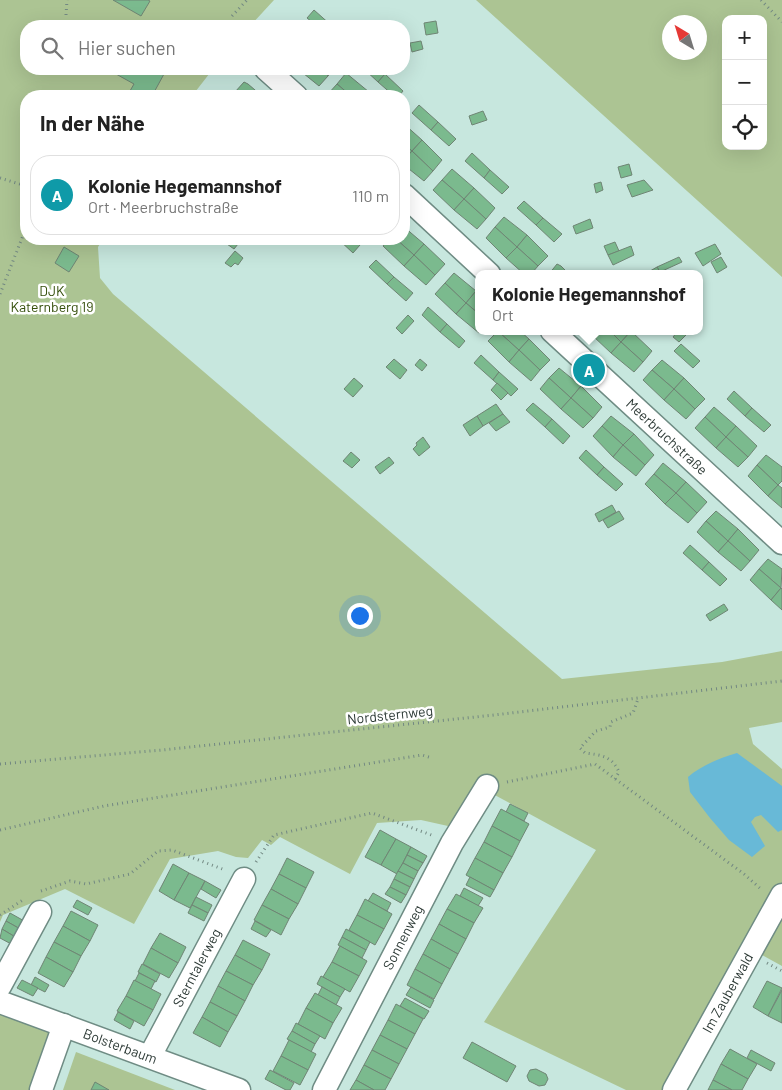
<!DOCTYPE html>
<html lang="de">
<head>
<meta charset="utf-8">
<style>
  :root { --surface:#fff; --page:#f6f6f6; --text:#222; --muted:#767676; --line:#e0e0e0; --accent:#a76631 }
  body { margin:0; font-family:Barlow,sans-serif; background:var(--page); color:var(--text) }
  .controls { position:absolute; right:15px; top:15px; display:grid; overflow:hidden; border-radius:10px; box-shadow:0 5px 20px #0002 }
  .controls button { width:45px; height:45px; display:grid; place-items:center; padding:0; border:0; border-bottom:1px solid var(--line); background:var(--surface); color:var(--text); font:25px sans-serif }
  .compass { position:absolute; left:662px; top:15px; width:45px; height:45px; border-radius:50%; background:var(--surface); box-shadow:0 5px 20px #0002; rotate:322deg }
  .you { position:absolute; left:359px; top:615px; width:18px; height:18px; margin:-12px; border:4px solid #fff; border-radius:50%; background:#1a73e8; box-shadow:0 0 0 8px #1a73e833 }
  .badge { display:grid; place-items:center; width:32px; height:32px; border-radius:50%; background:var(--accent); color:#fff; font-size:16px; font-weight:700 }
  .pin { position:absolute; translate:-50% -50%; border:2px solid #fff; box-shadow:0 1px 5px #0006 }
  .popup { position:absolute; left:475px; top:270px; width:228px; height:65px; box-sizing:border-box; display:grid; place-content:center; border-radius:10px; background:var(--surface); filter:drop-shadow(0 1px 4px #0005); font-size:16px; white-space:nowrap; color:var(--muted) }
  .popup b { font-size:19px; color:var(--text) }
  .popup::after { content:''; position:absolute; left:50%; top:100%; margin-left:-10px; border:10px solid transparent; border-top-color:var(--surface) }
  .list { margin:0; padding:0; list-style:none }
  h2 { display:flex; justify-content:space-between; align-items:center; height:65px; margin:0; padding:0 20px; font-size:21px }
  h2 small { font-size:16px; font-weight:400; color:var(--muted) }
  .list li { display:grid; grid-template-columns:32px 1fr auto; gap:15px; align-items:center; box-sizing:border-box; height:80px; margin:0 10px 10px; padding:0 10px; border:1px solid var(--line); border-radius:20px }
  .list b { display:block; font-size:19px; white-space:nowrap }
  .list p { margin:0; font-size:16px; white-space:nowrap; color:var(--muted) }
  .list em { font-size:16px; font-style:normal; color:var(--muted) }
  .icon { flex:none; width:28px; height:28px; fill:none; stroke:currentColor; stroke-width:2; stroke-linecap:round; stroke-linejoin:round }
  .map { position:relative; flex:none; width:782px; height:1090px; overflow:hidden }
  .search { position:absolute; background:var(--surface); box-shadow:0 5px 20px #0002; left:20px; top:20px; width:390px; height:55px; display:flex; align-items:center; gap:12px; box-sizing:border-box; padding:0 18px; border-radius:20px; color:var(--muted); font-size:19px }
  .panel { position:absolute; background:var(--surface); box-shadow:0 5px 20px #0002; left:20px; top:90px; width:390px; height:155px; border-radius:20px }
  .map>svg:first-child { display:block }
</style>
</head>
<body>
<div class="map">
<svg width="782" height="1090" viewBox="0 0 782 1090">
  <rect width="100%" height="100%" fill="#c7e7de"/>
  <g fill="#acc493" fill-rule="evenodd">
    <path d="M0,0h274l-24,26h-224v43h187l-21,27h-166v143h77l-5,8 2,31 13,16 449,385 160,-17 60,-11v71l-33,6 4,16 29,25v197l-27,-15 -80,139h-49l-142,-68 112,-172 -105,-57 -35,29 -8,4 -27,-6 -44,3 -27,51 -70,-37 -9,8 -9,-5 -14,18 -12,-1 -18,-6 -48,8 -36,65 -69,-35 -62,26 -3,7z"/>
    <path d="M476,0h306v277zM726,19h37v127h-37zM670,22h30v30h-30z"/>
    <path d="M0,1003l59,21 -22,66h-37z"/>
    <path d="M76,1052l99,38h-112z"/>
  </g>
  <path fill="#68b9d7" d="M737,753l45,33v44l-4,2 -17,-17 -6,2 -4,5 14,24 -13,11 -23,-17 -19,-22 -20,-26 -2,-15c14,-12 32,-19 49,-24z"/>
  <g fill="#7bba8e" stroke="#6f8574">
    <path d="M113,0h35l2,1 -9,15z"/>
    <path d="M314,10l18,16h-15l-10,-8z"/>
    <path d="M436,21l2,12 -12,2 -2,-12z"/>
    <path d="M421,41l2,8 -11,3 -2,-9z"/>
    <path d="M107,69h47l10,5 -12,22h-25l7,-12z"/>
    <path d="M298,69h23l7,7 -9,10z"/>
    <path d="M321,69h13l-6,7z"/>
    <path d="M364,69h15l6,5 -7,8z"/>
    <path d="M346,73l23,19 -4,4h-14l-14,-12z"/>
    <path d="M385,74l18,17 -4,5h-5l-16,-14z"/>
    <path d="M244,82l4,2 14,12h-23l-4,-4z"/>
    <path d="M337,84l14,12h-21l-2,-2z"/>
    <path d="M419,105l19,17 -7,8 -19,-17z"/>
    <path d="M483,111l4,9 -15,5 -3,-9z"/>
    <path d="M438,122l18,17 -7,7 -18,-16z"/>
    <path d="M404,124l18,16 -10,11 -8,-7z"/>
    <path d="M422,140l20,20 -9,11 -21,-20z"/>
    <path d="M404,144l8,7 -8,9z"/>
    <path d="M412,151l21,20 -9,10 -20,-16v-5z"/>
    <path d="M472,153l18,17 -6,8 -19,-17z"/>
    <path d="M629,164l3,11 -11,3 -3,-11z"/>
    <path d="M452,169l22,19 -10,11 -22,-19z"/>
    <path d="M490,170l19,17 -7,7 -18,-16z"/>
    <path d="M442,180l22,19 -10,11 -21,-20z"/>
    <path d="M644,180l9,10 -21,7 -5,-12z"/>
    <path d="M601,182l2,8 -7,3 -2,-9z"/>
    <path d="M474,188l21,20 -9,11 -22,-20z"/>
    <path d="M464,199l22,20 -9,10 -23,-19z"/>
    <path d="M524,201l19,17 -7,7 -19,-17z"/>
    <path d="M504,217l23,18 -10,12 -22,-20z"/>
    <path d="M543,218l19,16 -8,8 -18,-17z"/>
    <path d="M590,219l3,9 -17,6 -3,-8z"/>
    <path d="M404,227l20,17 -10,11 -18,-16h8z"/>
    <path d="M495,227l22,20 -11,11 -20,-20z"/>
    <path d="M527,235l21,21 -10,10 -21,-19z"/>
    <path d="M231,239h11l-8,10 -7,-5z"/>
    <path d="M338,239h15l7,6 -7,8z"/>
    <path d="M389,239h7l18,16 -10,11 -21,-20z"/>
    <path d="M615,242l4,9 -11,4 -4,-9z"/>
    <path d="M424,244l21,20 -10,11 -21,-20z"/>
    <path d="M715,244l6,10 -18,12 -8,-13z"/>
    <path d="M631,246l3,9 -21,10 -5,-10z"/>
    <path d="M64,247l15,9 -10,16 -14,-9z"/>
    <path d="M517,247l21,19 -7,8h-7l-18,-16z"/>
    <path d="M235,251l8,7 -5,7 -3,-2 -4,4 -6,-4z"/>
    <path d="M414,255l21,20 -9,10 -22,-19z"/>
    <path d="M679,257l3,5 -22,10 -3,-5z"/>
    <path d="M721,257l6,10 -10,6 -6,-11z"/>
    <path d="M376,260l18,17 -7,7 -18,-17z"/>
    <path d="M557,264l4,2 8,8h-20z"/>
    <path d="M657,267l3,5 -15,2z"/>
    <path d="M454,273l22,18 -10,12 -21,-20z"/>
    <path d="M394,277l19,16 -7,8 -19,-17z"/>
    <path d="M445,283l21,20 -10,11 -21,-20z"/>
    <path d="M476,291l3,3v20l-13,-11z"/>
    <path d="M466,303l13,11v19l-23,-19z"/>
    <path d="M428,307l19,17 -7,8 -18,-17z"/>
    <path d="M408,315l6,6 -12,13 -6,-6z"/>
    <path d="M447,324l18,17 -6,7 -19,-16z"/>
    <path d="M498,331l21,19 -10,12 -21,-21z"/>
    <path d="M498,331h22l9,8 -10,11z"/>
    <path d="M592,331h18l11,11 -10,11 -18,-17z"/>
    <path d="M610,331h21l-10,11z"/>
    <path d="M631,331l21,20 -9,11 -22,-20z"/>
    <path d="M678,331h11v1l-10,10 -6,-5z"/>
    <path d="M529,339l21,21 -10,10 -21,-20z"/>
    <path d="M621,342l22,20 -9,10 -23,-19z"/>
    <path d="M681,344l19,17 -7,7 -19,-17z"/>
    <path d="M519,350l21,20 -9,11 -22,-19z"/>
    <path d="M481,355l18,17 -6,8 -19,-17z"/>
    <path d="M394,359l13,11 -7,9 -14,-12z"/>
    <path d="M420,359l7,6 -5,6 -7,-6z"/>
    <path d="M662,360l22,18 -10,11 -22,-19z"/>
    <path d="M559,368l22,18 -10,12 -22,-20z"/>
    <path d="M652,370l22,19 -10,11 -21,-20z"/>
    <path d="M499,372l19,17 -7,7 -18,-16z"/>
    <path d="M354,378l9,8 -10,11 -9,-8z"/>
    <path d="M549,378l22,20 -10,11 -21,-20z"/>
    <path d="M684,378l21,21 -10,10 -21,-20z"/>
    <path d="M497,383l11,10 -7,7 -10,-10z"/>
    <path d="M581,386l21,21 -9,11 -22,-20z"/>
    <path d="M674,389l21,20 -9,10 -22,-19z"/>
    <path d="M734,391l18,17 -7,8 -18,-17z"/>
    <path d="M571,398l22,20 -10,10 -22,-19z"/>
    <path d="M533,403l19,16 -7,8 -19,-17z"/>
    <path d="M496,404l7,10 -20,12 -6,-10z"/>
    <path d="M714,407l22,19 -10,11 -21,-20z"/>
    <path d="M752,408l19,17 -7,7 -19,-16z"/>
    <path d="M503,414l7,8 -14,9 -7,-8z"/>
    <path d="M477,416l6,10 -13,10 -7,-11z"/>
    <path d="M611,416l23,18 -11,11 -21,-19z"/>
    <path d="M705,417l21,20 -10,11 -21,-20z"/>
    <path d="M552,419l18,17 -7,8 -18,-17z"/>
    <path d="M602,426l21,19 -10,12 -20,-21z"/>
    <path d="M736,426l21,20 -9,11 -22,-20z"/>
    <path d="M634,434l20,21 -9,10 -22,-20z"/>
    <path d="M423,437l7,10 -11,9 -6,-7 4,-4 -1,-2z"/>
    <path d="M726,437l22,20 -10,10 -22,-19z"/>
    <path d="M623,445l22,20 -9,11 -23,-19z"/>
    <path d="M586,450l18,17 -7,8 -18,-17z"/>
    <path d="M351,452l9,8 -8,8 -9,-7z"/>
    <path d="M766,455l16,12v14l-4,4 -21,-20z"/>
    <path d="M389,457l5,6 -14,11 -5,-7z"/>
    <path d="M663,463l23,19 -10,11 -22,-19z"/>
    <path d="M757,465l21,20 -10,11 -20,-20z"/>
    <path d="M604,467l19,17 -7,7 -19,-16z"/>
    <path d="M654,474l22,19 -11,11 -20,-20z"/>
    <path d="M686,482l21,20 -10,11 -21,-20z"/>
    <path d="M778,485l4,3v20l-14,-12z"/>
    <path d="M676,493l21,20 -9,10 -23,-19z"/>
    <path d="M612,505l4,7 -17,10 -4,-8z"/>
    <path d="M619,511l5,8 -16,9 -5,-8z"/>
    <path d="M716,511l22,18 -10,12 -22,-20z"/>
    <path d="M706,521l22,20 -10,11 -21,-20z"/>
    <path d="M738,529l21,21 -9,11 -22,-20z"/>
    <path d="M728,541l22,20 -9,10 -23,-19z"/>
    <path d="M690,545l19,17 -7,8 -19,-17z"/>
    <path d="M768,559l14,10 -1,19 -22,-19z"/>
    <path d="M709,562l18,17 -7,7 -18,-16z"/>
    <path d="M759,569l22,19 -10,12 -21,-20z"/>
    <path d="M781,588l1,1v21l-11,-10z"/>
    <path d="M724,604l4,6 -18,11 -4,-6z"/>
    <path d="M510,804l18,9 -4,8 -18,-9z"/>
    <path d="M501,809l28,15 -9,17 -28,-15z"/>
    <path d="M492,826l28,15 -8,16 -28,-15z"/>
    <path d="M380,830l16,9 -15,26 -16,-8z"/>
    <path d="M396,839l15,8 -14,27 -16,-9z"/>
    <path d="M484,842l28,15 -9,16 -28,-15z"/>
    <path d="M411,847l16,9 -4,7 -16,-8z"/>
    <path d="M407,855l16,8 -5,8 -15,-8z"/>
    <path d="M287,858l27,14 -8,16 -27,-14z"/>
    <path d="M475,858l28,15 -9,17 -28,-15z"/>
    <path d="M403,863l15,8 -4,8 -16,-8z"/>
    <path d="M173,864l16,9 -15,27 -15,-9z"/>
    <path d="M398,871l16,8 -4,8 -16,-8z"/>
    <path d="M189,873l16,8 -15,27 -16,-8z"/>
    <path d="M279,874l27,14 -8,16 -27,-15z"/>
    <path d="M470,877l24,13 -4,7 -24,-12z"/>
    <path d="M394,879l16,8 -4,8 -16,-8z"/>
    <path d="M205,881l16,9 -5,8 -15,-9z"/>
    <path d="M390,887l16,8 -5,8 -16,-9z"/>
    <path d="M464,888l19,10 -5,8 -18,-10z"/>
    <path d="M271,889l27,15 -9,15 -27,-14z"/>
    <path d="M373,893l18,10 -4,8 -19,-10z"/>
    <path d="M456,894l27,14 -9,15 -27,-14z"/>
    <path d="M196,897l16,8 -4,8 -16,-8z"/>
    <path d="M365,899l27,15 -8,15 -27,-14z"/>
    <path d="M77,900l15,8 -4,7 -15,-8z"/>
    <path d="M192,905l16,8 -4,8 -16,-8z"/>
    <path d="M262,905l27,14 -8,16 -27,-15z"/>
    <path d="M447,909l27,14 -8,16 -27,-15z"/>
    <path d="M71,911l27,14 -8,16 -27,-15z"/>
    <path d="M10,913l16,9 -4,8 -16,-9z"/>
    <path d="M357,915l27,14 -9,16 -26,-15z"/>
    <path d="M6,921l16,9 -5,8 -15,-9z"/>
    <path d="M255,921l16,9 -5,7 -15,-8z"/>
    <path d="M439,924l27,15 -8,15 -27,-15z"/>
    <path d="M63,926l27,15 -9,15 -27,-14z"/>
    <path d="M2,929l15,9 -4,7 -13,-7z"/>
    <path d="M346,929l24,13 -4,8 -24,-13z"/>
    <path d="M160,933l26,14 -8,16 -27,-15z"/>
    <path d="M342,937l24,13 -4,8 -24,-13z"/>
    <path d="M431,939l27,15 -8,15 -27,-15z"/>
    <path d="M243,940l27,14 -8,16 -27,-15z"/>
    <path d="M54,942l27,14 -8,16 -27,-15z"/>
    <path d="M340,946l27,15 -8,15 -27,-14z"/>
    <path d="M151,948l27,15 -9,15 -26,-14z"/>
    <path d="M423,954l27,15 -8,15 -27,-15z"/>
    <path d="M235,955l27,15 -9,15 -27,-14z"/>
    <path d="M46,957l27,15 -9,15 -26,-14z"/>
    <path d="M332,962l27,14 -9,16 -27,-15z"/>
    <path d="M142,964l18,10 -4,8 -18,-10z"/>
    <path d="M415,969l27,15 -8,15 -27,-14z"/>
    <path d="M226,971l27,14 -8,16 -27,-15z"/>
    <path d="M139,973l16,8 -4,8 -16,-8z"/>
    <path d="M321,976l24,13 -5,8 -23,-13z"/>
    <path d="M35,977l14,8 -4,7 -14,-7z"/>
    <path d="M22,980l16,8 -5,8 -16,-8z"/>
    <path d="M134,980l27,14 -8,16 -27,-14z"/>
    <path d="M767,981l15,7 -14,28 -15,-9z"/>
    <path d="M218,986l27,15 -8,15 -27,-14z"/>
    <path d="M322,987l18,10 -4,8 -18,-10z"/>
    <path d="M411,987l23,13 -4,8 -24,-13z"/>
    <path d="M782,990v33l-14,-7z"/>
    <path d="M315,993l27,15 -9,15 -27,-15z"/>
    <path d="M126,996l27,14 -9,16 -27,-15z"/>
    <path d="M405,998l24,13 -5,8 -24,-13z"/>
    <path d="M210,1002l27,14 -9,16 -26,-15z"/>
    <path d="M396,1004l27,15 -8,15 -27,-14z"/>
    <path d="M306,1008l27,15 -8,16 -27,-15z"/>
    <path d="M118,1012l16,9 -4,8 -16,-9z"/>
    <path d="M202,1017l26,15 -8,15 -27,-14z"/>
    <path d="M388,1020l27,14 -8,15 -27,-14z"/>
    <path d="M296,1023l24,13 -5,8 -23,-13z"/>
    <path d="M292,1031l23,13 -4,8 -24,-13z"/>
    <path d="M380,1035l27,14 -8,15 -27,-14z"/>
    <path d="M289,1040l27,14 -8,16 -27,-14z"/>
    <path d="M472,1042l44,24 -9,16 -44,-24z"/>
    <path d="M730,1049l27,15 -9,15 -27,-15z"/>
    <path d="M372,1050l27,14 -8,15 -27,-14z"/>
    <path d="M751,1050l24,13 -4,8 -24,-13z"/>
    <path d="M281,1056l27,14 -8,15 -27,-14z"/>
    <path d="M721,1064l27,15 -6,11h-10l-19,-10z"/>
    <path d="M364,1065l27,14 -6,11h-11l-18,-10z"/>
    <path d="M536,1069l10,5 2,5 -3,6 -6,1 -10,-5 -2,-5 3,-6z"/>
    <path d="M270,1070l24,13 -4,7h-4l-21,-11z"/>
    <path d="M356,1080l18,10h-24z"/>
    <path d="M713,1080l19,10h-24z"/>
    <path d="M95,1082l14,8h-18z"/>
  </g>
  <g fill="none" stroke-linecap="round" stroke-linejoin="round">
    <g stroke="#6f8c84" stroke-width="25">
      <g id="street">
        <path d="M266,69l30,27"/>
        <path d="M404,195l85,79"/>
        <path id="s1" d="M552,331l230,212"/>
        <path d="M0,986l40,-74"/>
        <path id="s2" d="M0,1002l239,88"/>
        <path id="s3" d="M150,1056l94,-177"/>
        <path d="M41,1090l23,-65"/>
        <path id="s4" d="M324,1090l128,-247 35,-57"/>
        <path id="s5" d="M674,1090l108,-195"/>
      </g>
    </g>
    <g stroke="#728882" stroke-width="3" stroke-dasharray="1 4" stroke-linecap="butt">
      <path d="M761,0l21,22"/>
      <path d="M66,15l1,-15"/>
      <path d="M232,16l15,-16"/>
      <path d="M0,178l26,8"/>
      <path d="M0,294l26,-66"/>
      <path d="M0,764l162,-14 332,-35 288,-34"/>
      <path d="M615,779l4,-7c-7,-16 -18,-17 -34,-19l-5,-5 16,-17 14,-4 1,-5 22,-9 5,-14"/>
      <path d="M507,782l88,-18 149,110 18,16"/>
      <path d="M0,830l104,-24 318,-51 10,3"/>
      <path d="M256,862l18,-27 98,-22 62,23"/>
      <path d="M41,891l29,-10 16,3 44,-10 28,-23 14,-1 53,20"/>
      <path d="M0,915l23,-15"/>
      <path d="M767,963l15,8"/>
    </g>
    <use href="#street" stroke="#fff" stroke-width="22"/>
  </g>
  <g text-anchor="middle" stroke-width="5" stroke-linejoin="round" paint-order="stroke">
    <g font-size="14" fill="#354f0b" stroke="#fff">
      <text x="52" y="296">DJK<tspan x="52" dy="16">Katernberg 19</tspan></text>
    </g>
    <g font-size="14" fill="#2d3a36" stroke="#fff">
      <text dy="5" stroke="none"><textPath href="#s1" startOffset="156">Meerbruchstraße</textPath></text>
      <text transform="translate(390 715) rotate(-6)" y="5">Nordsternweg</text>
      <text dy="5" stroke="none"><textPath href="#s4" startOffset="172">Sonnenweg</textPath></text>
      <text dy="5" stroke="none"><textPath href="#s3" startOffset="100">Sterntalerweg</textPath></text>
      <text dy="5" stroke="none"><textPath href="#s5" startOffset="111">Im Zauberwald</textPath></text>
      <text dy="5" stroke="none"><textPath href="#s2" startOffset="128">Bolsterbaum</textPath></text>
    </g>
  </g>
</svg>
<div class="controls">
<button>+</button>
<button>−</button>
<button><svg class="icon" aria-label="locate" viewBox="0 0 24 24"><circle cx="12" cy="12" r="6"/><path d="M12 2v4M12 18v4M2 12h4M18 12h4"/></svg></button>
</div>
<svg class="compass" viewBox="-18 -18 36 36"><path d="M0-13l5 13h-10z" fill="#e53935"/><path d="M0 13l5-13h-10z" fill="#767676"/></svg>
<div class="you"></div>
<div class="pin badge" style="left:589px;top:370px;background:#0f9aa8">A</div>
<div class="popup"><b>Kolonie Hegemannshof</b>Ort</div>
<div class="search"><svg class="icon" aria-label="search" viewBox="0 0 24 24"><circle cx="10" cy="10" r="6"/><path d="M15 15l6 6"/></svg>Hier suchen</div>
<section class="panel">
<h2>In der Nähe<small></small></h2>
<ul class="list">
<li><span class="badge" style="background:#0f9aa8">A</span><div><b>Kolonie Hegemannshof</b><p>Ort · Meerbruchstraße</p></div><em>110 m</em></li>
</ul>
</section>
</div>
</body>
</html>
